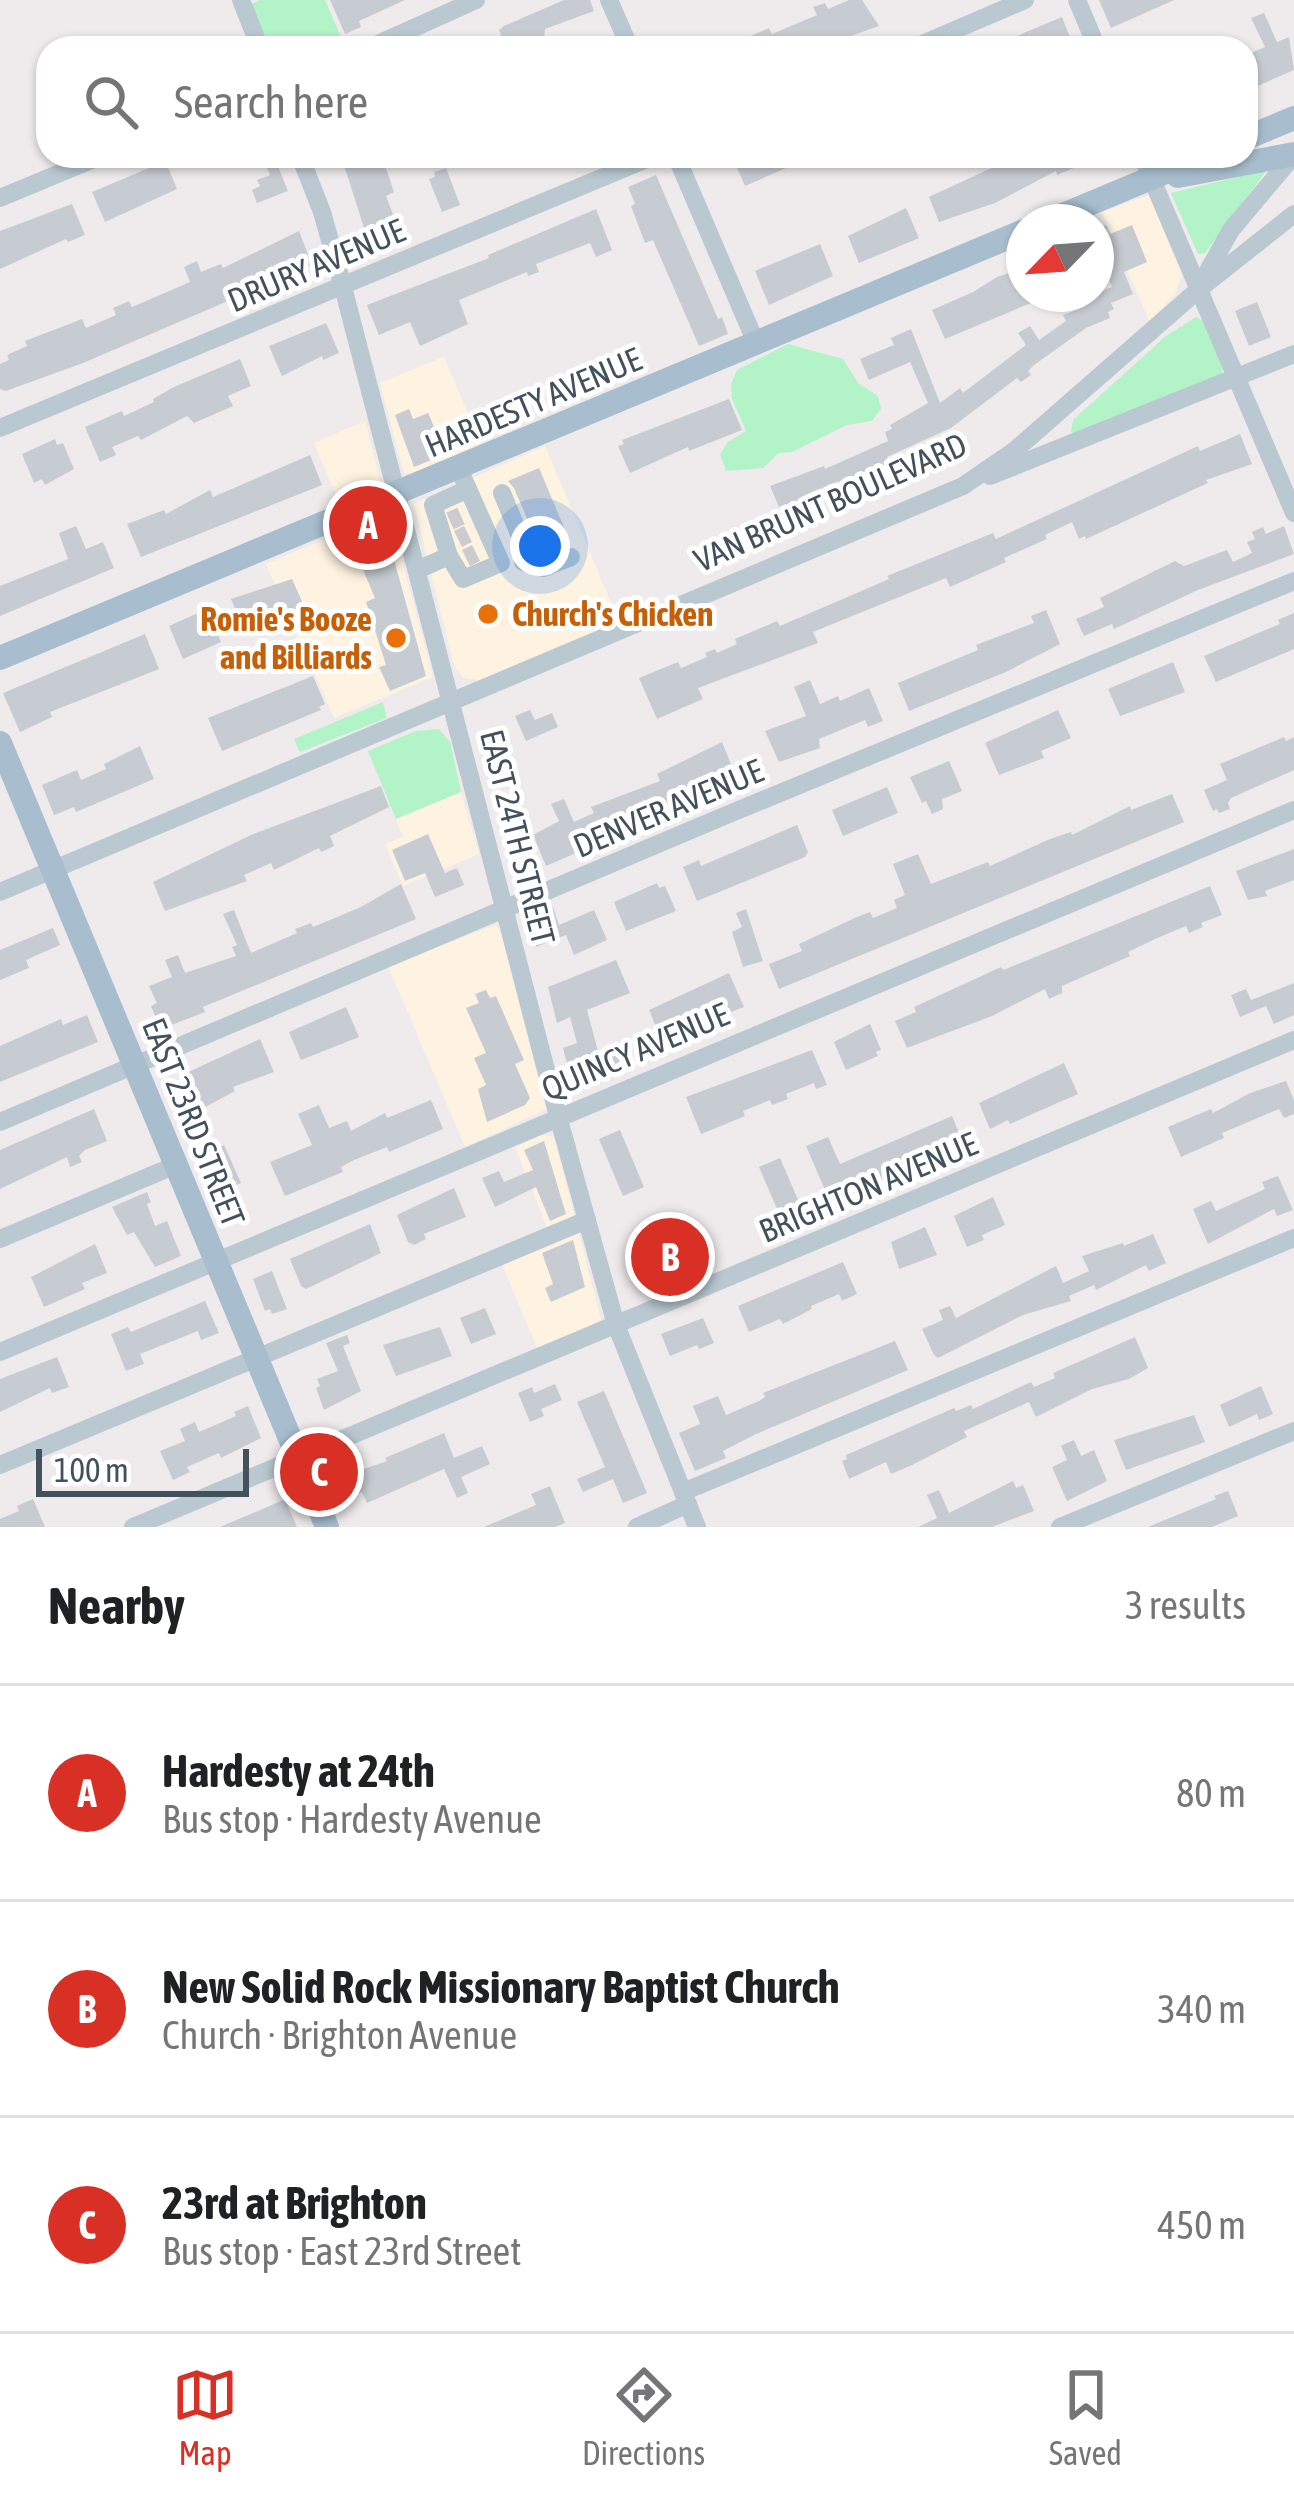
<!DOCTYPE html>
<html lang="en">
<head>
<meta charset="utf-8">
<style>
  :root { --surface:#fff; --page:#f2f2f2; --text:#202124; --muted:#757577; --line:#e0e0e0; --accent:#d93025 }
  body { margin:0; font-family:"Asap Condensed",sans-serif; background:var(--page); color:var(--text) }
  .compass { position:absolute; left:1006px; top:204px; width:108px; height:108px; border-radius:50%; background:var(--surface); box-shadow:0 3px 9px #0004; rotate:245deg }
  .scale { position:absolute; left:36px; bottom:30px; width:213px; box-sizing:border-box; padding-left:12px; border:6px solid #42515b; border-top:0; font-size:33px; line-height:42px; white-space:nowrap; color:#42515b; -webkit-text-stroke:9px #fff; paint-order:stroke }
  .you { position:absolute; left:540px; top:546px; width:42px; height:42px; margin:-30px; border:9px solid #fff; border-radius:50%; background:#1a73e8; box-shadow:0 0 0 18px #1a73e833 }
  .badge { display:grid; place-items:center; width:78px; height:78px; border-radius:50%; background:var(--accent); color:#fff; font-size:39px; font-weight:700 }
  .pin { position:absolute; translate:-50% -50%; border:6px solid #fff; box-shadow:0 3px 12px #0006 }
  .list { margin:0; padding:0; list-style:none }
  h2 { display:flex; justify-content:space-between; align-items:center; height:156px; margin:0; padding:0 48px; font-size:51px }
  h2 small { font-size:39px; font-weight:400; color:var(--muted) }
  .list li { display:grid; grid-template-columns:78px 1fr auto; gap:36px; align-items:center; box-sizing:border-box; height:216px; padding:0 48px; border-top:3px solid var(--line) }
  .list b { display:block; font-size:45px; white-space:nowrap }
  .list p { margin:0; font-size:39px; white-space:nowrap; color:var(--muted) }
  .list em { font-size:39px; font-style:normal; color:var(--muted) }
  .icon { flex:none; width:66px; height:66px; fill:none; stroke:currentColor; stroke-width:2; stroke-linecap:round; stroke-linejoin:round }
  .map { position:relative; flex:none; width:1294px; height:1527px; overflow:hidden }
  .search { position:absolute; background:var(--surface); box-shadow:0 3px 9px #0004; left:36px; right:36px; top:36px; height:132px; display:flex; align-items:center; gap:30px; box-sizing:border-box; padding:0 42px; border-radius:36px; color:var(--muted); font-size:45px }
  .sheet { height:804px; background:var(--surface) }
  nav { display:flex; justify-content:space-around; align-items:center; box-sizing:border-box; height:168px; border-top:3px solid var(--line); background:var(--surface); font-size:33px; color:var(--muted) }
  nav a { display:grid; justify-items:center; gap:6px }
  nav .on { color:var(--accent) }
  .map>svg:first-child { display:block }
</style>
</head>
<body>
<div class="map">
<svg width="1294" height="1527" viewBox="0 0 1294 1527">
  <rect width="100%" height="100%" fill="#efebec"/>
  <g fill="#fef3e1">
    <path d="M1149,195l33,78 -7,22 -26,26 -47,-109z"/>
    <path d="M444,357l37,87 -69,30 -8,-1 -24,-90z"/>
    <path d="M365,421l16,63 -41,20 -26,-61z"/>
    <path d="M545,446l74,176 -139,58 -17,-2 -9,-13 -40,-161z"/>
    <path d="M383,515l8,5 42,157 -99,41 -68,-154z"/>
    <path d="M461,792l18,62 -76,32 -18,-42 18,-7 -7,-18z"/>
    <path d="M495,925l5,5 46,179 -81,38 -77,-181z"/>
    <path d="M542,1134l12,3 47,183 -63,30 -41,-97 51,-23 -33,-83z"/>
  </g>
  <g fill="#b3f3c8">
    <path d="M260,0h65l21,48h-78l-18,-43z"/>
    <path d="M1267,170l-62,83 -7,1 -27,-61z"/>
    <path d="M1196,317l9,5 18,44 -1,9 -147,61 -4,-5 2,-11 93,-84z"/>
    <path d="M788,344l55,15 15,24 20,13 3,13 -9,12 -25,4 -55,27 -13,1 -16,15 -37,3 -6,-17 8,-12 18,-11 -14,-32 -1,-15 6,-14z"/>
    <path d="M383,702l4,16 -87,34 -6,-13z"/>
    <path d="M439,729l11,13 11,50 -65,27 -28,-68 48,-20z"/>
  </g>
  <g fill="#c7ccd2">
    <path d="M330,0h75l-46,21 2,6 -16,7z"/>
    <path d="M564,0h26l4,11 -49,18 -1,11 -20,8h-18l-7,-18 5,-4z"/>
    <path d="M849,0h13l17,26 -62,22h-73l-3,-8 28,-12 3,6 45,-19 -4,-8 12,-4 3,6z"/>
    <path d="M1099,0h75l-63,28z"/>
    <path d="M1264,13l13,29 12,-5 5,33 -48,21v-36l19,-8 -14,-29z"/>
    <path d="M1062,17l12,31h-81l33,-16z"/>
    <path d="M262,156h12l14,35 -31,12 -5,-13 8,-4 -3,-6 13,-5z"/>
    <path d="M341,156h41l12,36 -8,4 10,26 -30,12z"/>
    <path d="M732,156h79v1l-66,29z"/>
    <path d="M1017,156h85l-45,19 -1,-4 -61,32 -56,19 -10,-25z"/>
    <path d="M161,163l2,4 4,-2 10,24 -72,33 -13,-30z"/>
    <path d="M446,168l14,37 -18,7 -13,-33 6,-2 -1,-5z"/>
    <path d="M656,175l62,144 4,-2 6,17 -29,12 -46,-106 -8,3 -14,-37 4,-2 -7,-17z"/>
    <path d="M72,204l13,31 -17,7 -2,-3 -66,30v-38z"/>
    <path d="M906,208l13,30 -60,25 -11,-27z"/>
    <path d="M596,209l16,41 -16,7 -6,-14 -54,21 3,8 -11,4 -1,-4 -68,28 9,24 -48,22 -10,-24 -31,13 -12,-30 122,-47 -1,-3z"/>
    <path d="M1106,225l4,9 22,-9 15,37 -23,10 9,22 -22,9 3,6 -6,3 2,6 -24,10 -52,37 -6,6 3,4 -10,7 -4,-4 -66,50 -64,29 3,6 -49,22 -2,-4 -36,15 -6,4 2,4 -12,5 -1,-5 -7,3 -9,-21 54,-20 1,3 63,-28 -3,-9 7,-3 -2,-4 38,-22 -18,-41 -41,18 -9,-21 34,-14 -3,-7 20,-9 29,74 20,-15 3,5 63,-48 -8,-12 12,-7 9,14 27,-19 -3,-6 23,-9 -3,-7 29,-12 -16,-39v-19z"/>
    <path d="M299,231l13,34 -229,98 -77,28 -6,-2v-25l9,-4 -2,-5 20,-9 -2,-5 57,-22 4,9 30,-13 -3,-7 16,-7 3,6 58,-25 -6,-15 13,-6 4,11 20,-8 2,4z"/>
    <path d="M820,244l13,32 -64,29 -14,-34z"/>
    <path d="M1024,268v26l26,1 -105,44 -13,-29 41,-18 24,-15z"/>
    <path d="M1257,302l14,35 -22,9 -14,-35z"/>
    <path d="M326,323l13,30 -16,7 -1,-4 -40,20 -13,-30z"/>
    <path d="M240,359l11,27 -23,10 5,10 -39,17 -7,-7 -46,24 -3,-4 -26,11 4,8 -16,7 -15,-35 37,-16 2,5 30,-14 -1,-3 21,-12z"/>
    <path d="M729,399l13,31 -53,21 -1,-4 -58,26 -12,-27 6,-2 -2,-4z"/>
    <path d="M409,409l4,10 15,-6 18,41 -32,13 -19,-52z"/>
    <path d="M1240,434l12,30 -46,16 2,3 -122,56 -1,-3 -6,3 -7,-17 -27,13 2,4 -43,19 2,4 -56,25 -4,-9 -133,54 5,11 -120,45 5,11 -46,20 -18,-41 39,-16 3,6 26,-11 -2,-4 10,-4 2,4 20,-9 -2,-5 42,-18 3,5 100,-43 9,-4 -2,-3 106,-43 3,6 202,-93 2,5z"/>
    <path d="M55,439l2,6 6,-2 11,26 -29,16 -3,-6 -8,4 -12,-29z"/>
    <path d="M310,455l12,30 -181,72 -14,-33 37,-14 2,4 44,-24 3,7z"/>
    <path d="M539,468l30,71 -28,12 -27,-63 -6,-7z"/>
    <path d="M384,523l42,153 -36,15 -11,-24 7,-2 -20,-63 9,-4 -26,-61z"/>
    <path d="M76,526l10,23 17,-7 11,26 -114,48v-30l68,-27 -9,-26z"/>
    <path d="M1284,526l10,28 -96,36 -84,39 -2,-5 -28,12 -8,-17 28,-12 -4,-9 75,-37 9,5 43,-16 6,12 19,-9 -5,-11 8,-3 -3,-7 11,-5 3,7z"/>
    <path d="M292,579l12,27 -60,25 -13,-32z"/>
    <path d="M207,609l14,33 -38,17 -14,-33z"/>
    <path d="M1046,610l14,34 -54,28 -97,39 -11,-28 80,-33 -2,-5 58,-22 -3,-7z"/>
    <path d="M1294,613v36l-78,33 -12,-26 76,-32 -2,-4z"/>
    <path d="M145,634l14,35 -109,43 2,5 -32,15 -17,-39z"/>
    <path d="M1173,662l12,30 -65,24 -12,-27z"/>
    <path d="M313,676l12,28 -6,3 2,3 -99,41 -14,-33z"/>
    <path d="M810,680l10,24 18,-8 2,5 29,-13 14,33 -15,6 -3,-7 -46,19 1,9 -41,14 -14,-31 41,-15 -12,-29z"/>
    <path d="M530,710l5,10 17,-7 6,14 -32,14 -11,-25z"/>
    <path d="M1058,710l13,28 -30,13 3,7 -45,17 -14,-32z"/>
    <path d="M1284,737l2,4 8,-4v33l-63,28 -3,5 2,6 -11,4 -2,-4 -4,2 -9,-21 23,-10 -7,-16z"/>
    <path d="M722,742l13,32 -50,26 2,5 -141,61 -13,-31 26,-14 -8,-17 13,-5 10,23 20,-9 -3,-6 69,-26 -3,-7z"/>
    <path d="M140,746l14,33 -78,33 -2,-5 -20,8 -12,-30 35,-15 4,10 25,-11 -2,-5z"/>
    <path d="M949,761l13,30 -20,8 1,10 -11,5 -6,-13 -4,2 -12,-26z"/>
    <path d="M381,786l8,21 -59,29 4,10 -13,6 -2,-4 -45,22 -3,-7 -27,12 3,6 -82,30 -12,-29 98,-47z"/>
    <path d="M887,787l11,26 -55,23 -11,-26z"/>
    <path d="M1172,794l12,28 -405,167 -10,-25 33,-13 -3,-7 58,-27 13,-5 3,6 24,-10 -3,-8 11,-5 -12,-31 25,-10 13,30 57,-22 2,4 60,-27 21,-7 1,3 58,-29 1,4z"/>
    <path d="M797,825l11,27 -3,5 -108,44 -14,-34 16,-7 2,6z"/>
    <path d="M428,834l17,39 12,-5 7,17 -29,12 -10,-24 -20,8 -13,-31z"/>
    <path d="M1294,849v31l-29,11 2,5 -19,4 -12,-29z"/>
    <path d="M657,883l2,5 6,-2 11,25 -50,20 -12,-29z"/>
    <path d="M401,884l15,35 -213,88 2,5 -44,17 -10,-23 6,-3 -8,-17 23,-9 -7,-17 13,-5 7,18 51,-17 -4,-9 5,-2 -14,-31 11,-4 17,43 46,-20 -2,-4 16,-6 2,4 48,-20z"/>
    <path d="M1210,886l12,29 -21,8 2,4 -14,6 -3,-7 -31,13 -27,13 2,4 -68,30v7l-13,6 -4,-10 -53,27 -85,32 -12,-27 21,-9 -2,-5 87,-40 2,3z"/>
    <path d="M553,907l6,18 35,-15 13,30 -33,15 -8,-20 -30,12 -8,-29z"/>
    <path d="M746,909l17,52 -20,6 -11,-35 10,-5 -6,-14z"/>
    <path d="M53,928l7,17 -34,15 3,8 -29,12v-30z"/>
    <path d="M616,960l14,33 -43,17 12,45 15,-6 10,23 -42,18 -9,-4 -10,-38 14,-5 -7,-26 -13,6 -9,-36z"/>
    <path d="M729,973l15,34 -83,32 -12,-29z"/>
    <path d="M1294,983v32l-20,9 -8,-18 -26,11 -9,-22 15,-6 5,11z"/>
    <path d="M486,990l4,8 6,-2 28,64 -9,4 15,34 -5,7 -38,17 -9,-33 8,-4 -12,-27 12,-5 -20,-45 13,-5 -4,-9z"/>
    <path d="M346,1007l13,30 -58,23 -12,-28z"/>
    <path d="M87,1015l11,27 -98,40v-36l61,-27 2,6z"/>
    <path d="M870,1024l11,26 -5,2 2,4 -32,14 -12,-28z"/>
    <path d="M260,1039l14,33 -41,15 2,4 -37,20 -16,-36z"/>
    <path d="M812,1050l15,35 -11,4 -2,-6 -28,11 2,5 -16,6 -2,-5 -27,11 2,5 -44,18 -15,-37z"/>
    <path d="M1064,1063l14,31 -68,30 -2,-4 -18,9 -11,-26z"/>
    <path d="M1286,1081l8,19v14l-10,4 -5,-9 -57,24 2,5 -43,19 -13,-30 43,-18 2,4 37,-20z"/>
    <path d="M431,1100l12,29 -54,23 -2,-5 -33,13 -13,7 2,5 -58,24 -15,-34 42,-17 -14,-31 21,-9 10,23 18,-7 4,10 34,-18 2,5z"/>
    <path d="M94,1109l13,32 -22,9 -6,6 3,6 -12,5 -3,-10 -67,32v-39z"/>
    <path d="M952,1116l12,29 -133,59 -25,-58 22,-9 12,27z"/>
    <path d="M620,1130l24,57 -21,9 -24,-57z"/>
    <path d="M544,1141l22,73 -16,7 -14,-34 -41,20 -13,-29 17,-7 5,11 29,-12 -9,-20z"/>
    <path d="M224,1145l17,38 -26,11 -16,-38z"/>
    <path d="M780,1158l25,58 -21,9 -25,-58z"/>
    <path d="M1278,1176l15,34 -16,6 -3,-7 -66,35 -15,-35 18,-8 5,10 49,-22 -3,-7z"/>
    <path d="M454,1188l12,29 -42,17 2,5 -12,6 -6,-3 -11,-27z"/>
    <path d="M147,1192l4,10 -4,2 8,22 12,-5 14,35 -26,11 -21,-35 -7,3 -15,-28z"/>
    <path d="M993,1197l12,28 -23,10 2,5 -17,7 -13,-31z"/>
    <path d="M700,1223l15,35 -35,20 -2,-6 -38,16 -14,-33 56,-30 2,5z"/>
    <path d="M370,1224l11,29 -75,36 -5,-3 -11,-27z"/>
    <path d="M925,1227l12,28 -38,14 -8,-27z"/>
    <path d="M1153,1234l13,29 -17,8 -3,-6 -50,25 -2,-5 -25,11 2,5 -48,14 -85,43 -4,-3 -12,-26 21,-9 -4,-10 11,-4 6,12 100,-52 7,17 26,-12 -7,-15 41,-13 1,3z"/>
    <path d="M573,1240l12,47 -34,15 -6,-14 8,-4 -11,-31z"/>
    <path d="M95,1244l12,29 -25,10 3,6 -41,18 -13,-30z"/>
    <path d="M843,1262l14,32 -15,7 -3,-7 -28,12 1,3 -29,15 -3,-5 -31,13 -11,-26z"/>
    <path d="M272,1271l15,38 -15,5 -2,-5 -5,2 -12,-32z"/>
    <path d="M205,1301l14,32 -18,7 -3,-9 -58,23 4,10 -18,7 -15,-37 17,-7 3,5z"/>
    <path d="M485,1308l11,26 -25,10 -11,-26z"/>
    <path d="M703,1318l11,25 -15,6 -2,-4 -27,11 -9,-22z"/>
    <path d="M440,1327l12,29 -56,20 -13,-31z"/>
    <path d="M347,1335l3,8 -7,3 18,45 -37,19 -8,-22 4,-2 -3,-7 21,-8 -12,-28z"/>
    <path d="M1135,1337l13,31 -19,11 -37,10 -56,28 -7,-15 -65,29 3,6 -55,28 -21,9 -5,-12 -37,17 -7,-18 5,-2 -1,-4 108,-47 2,3 15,-6 2,4 58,-27 3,5 21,-9 -2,-5z"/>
    <path d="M895,1341l13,29 -152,64 -33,17 3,7 -31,13 -16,-38 21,-9 -7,-18 25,-10 8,19 33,-14 6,-4 -2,-4z"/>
    <path d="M57,1357l12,30 -17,6 -2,-5 -50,24v-33z"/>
    <path d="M555,1384l7,16 -21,9 3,7 -14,6 -12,-29 14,-6 2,6z"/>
    <path d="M1261,1386l12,28 -14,6 -2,-6 -28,13 -9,-22z"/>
    <path d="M604,1391l43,102 -24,10 -10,-24 -30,13 -6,-13 28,-12 -28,-65z"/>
    <path d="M248,1406l13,32 -40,20 -2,-5 -32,14 3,5 -17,8 -13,-29 25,-10 -5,-12 15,-7 4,10 37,-16 -2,-4z"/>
    <path d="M1194,1415l11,27 -79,28 -12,-30z"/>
    <path d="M444,1433l10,25 28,-12 8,18 -29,13 7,16 -11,5 -13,-29 -77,34 -5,-11 -24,10 -9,-21 58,-20 -2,-3z"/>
    <path d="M1074,1440l7,16 13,-6 13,31 -40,20 -15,-34 15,-7 -6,-14z"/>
    <path d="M1013,1481l3,7 7,-3 11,26 -42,16h-74l19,-9 -10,-23 12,-5 10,23z"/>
    <path d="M550,1486l15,37 -10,4h-71l52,-22 -5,-11z"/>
    <path d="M1228,1491l10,25 -26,11h-64l68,-28 -2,-3z"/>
    <path d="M33,1499l12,28h-45v-8l19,-8 -2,-5z"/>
    <path d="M285,1499l12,28h-77l45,-19z"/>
  </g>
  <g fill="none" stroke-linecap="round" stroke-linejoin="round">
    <g stroke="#cccccf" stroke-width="18" stroke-dasharray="18 9" stroke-linecap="butt">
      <path d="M450,521l11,-5"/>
      <path d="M458,539l10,-5"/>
      <path d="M466,558l10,-5"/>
    </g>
    <g stroke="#bac8d1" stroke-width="18">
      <path d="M241,0l19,48"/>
      <path d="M609,0l21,48"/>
      <path d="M1077,0l20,48"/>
      <path d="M369,48l107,-48"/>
      <path d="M913,48l112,-48"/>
      <path d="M300,156l22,56 21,75 215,829 58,209 81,202"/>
      <path d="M676,156l80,187"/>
      <path d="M1142,156l152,357"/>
      <path d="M0,198l101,-42"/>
      <path d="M1199,287l32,-57 63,-75"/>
      <path d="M0,428l654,-272"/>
      <path d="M990,476l304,-122"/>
      <path d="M502,493l30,72"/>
      <path d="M449,556l-16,-51 35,-16"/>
      <path d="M523,562l20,6 28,-11"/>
      <path d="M417,570l32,-14 14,23 38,-16 -42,-94"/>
      <path d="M0,892l963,-406 51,-35 184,-161 96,-76"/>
      <path d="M0,1122l729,-308 565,-233"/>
      <path d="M0,1239l176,-74"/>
      <path d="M0,1352l1294,-542"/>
      <path d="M0,1465l587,-245"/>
      <path d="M683,1492l611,-254"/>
      <path d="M133,1527l1161,-487"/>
      <path d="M637,1527l51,-23"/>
      <path d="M1060,1527l234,-96"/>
    </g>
    <g stroke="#a8becf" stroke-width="24">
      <path d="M1246,138l48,-20"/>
      <path d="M1178,176l116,-22"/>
      <path d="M1046,222l158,-66"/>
      <path d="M0,658l1024,-427"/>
      <path d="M0,743l327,784"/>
    </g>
  </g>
  <g fill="#e8710a" stroke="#fff" stroke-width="4.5">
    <circle cx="488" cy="614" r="12"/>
    <circle cx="396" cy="638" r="12"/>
  </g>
  <g text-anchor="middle" stroke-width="10" stroke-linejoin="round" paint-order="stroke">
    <g font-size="33" fill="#42515b" stroke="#fff">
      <text transform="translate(316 265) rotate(-23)" y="12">DRURY AVENUE</text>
      <text transform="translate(533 402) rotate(-23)" y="12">HARDESTY AVENUE</text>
      <text transform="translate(830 502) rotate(-24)" y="12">VAN BRUNT BOULEVARD</text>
      <text transform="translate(668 808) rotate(-23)" y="12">DENVER AVENUE</text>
      <text transform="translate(518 837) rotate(76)" y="12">EAST 24TH STREET</text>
      <text transform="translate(635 1051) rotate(-23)" y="12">QUINCY AVENUE</text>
      <text transform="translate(194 1122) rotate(68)" y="12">EAST 23RD STREET</text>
      <text transform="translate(868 1187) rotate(-23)" y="12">BRIGHTON AVENUE</text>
    </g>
    <g font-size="33" font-weight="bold" fill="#c56008" stroke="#fff" text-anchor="start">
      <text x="512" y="626">Church's Chicken</text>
      <text x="372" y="631" text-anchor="end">Romie's Booze<tspan x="372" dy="38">and Billiards</tspan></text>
    </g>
  </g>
</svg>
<svg class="compass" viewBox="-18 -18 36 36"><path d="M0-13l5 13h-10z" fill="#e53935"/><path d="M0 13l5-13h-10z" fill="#757577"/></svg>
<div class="scale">100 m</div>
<div class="you"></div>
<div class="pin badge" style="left:368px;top:525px">A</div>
<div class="pin badge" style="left:670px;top:1257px">B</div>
<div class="pin badge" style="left:319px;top:1472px">C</div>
<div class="search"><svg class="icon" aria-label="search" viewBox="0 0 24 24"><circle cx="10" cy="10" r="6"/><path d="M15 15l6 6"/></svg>Search here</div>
</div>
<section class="sheet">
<h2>Nearby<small>3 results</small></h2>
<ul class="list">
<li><span class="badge">A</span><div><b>Hardesty at 24th</b><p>Bus stop · Hardesty Avenue</p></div><em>80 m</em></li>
<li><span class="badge">B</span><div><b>New Solid Rock Missionary Baptist Church</b><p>Church · Brighton Avenue</p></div><em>340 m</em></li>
<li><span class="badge">C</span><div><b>23rd at Brighton</b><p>Bus stop · East 23rd Street</p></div><em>450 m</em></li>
</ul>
</section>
<nav>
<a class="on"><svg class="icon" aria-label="map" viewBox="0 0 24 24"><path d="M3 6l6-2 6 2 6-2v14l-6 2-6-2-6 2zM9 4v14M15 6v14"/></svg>Map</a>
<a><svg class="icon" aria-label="directions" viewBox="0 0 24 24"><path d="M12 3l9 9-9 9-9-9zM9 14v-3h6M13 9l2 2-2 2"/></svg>Directions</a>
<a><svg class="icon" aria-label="saved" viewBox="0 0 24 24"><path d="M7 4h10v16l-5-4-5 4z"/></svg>Saved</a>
</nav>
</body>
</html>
